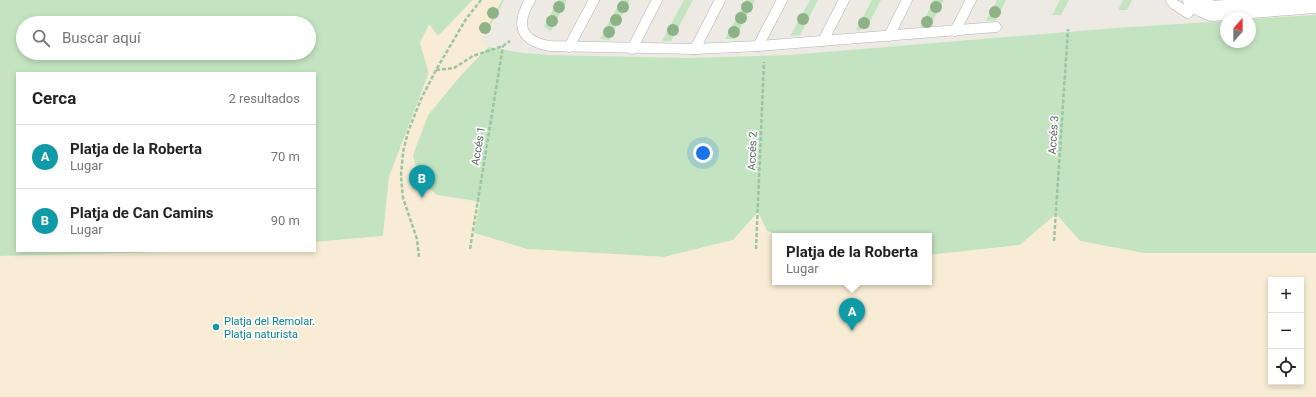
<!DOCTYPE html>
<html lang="es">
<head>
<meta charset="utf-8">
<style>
  :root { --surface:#fff; --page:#f2f2f2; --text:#222; --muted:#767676; --line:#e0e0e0; --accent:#e03738 }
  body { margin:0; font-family:Roboto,sans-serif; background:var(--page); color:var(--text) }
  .controls { position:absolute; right:12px; bottom:12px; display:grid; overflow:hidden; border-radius:0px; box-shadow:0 2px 6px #0003 }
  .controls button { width:36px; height:36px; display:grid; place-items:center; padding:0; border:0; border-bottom:1px solid var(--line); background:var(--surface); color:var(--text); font:20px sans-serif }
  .compass { position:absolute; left:1220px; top:12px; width:36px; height:36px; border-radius:50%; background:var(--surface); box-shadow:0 2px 6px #0003; rotate:21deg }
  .you { position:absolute; left:703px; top:153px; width:14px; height:14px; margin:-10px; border:3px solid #fff; border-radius:50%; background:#1a73e8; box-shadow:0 0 0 6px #1a73e833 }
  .badge { display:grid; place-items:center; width:26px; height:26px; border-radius:50%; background:var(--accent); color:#fff; font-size:13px; font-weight:700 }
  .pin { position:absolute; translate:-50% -33px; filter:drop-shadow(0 1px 2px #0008) }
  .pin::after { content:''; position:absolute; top:21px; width:14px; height:12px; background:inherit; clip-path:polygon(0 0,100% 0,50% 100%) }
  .popup { position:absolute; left:772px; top:233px; width:160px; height:52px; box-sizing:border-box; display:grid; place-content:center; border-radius:0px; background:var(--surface); filter:drop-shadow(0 1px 3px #0005); font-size:13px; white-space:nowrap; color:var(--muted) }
  .popup b { font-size:15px; color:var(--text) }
  .popup::after { content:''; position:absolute; left:50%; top:100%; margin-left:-8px; border:8px solid transparent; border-top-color:var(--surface) }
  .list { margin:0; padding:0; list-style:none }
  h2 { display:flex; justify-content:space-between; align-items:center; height:52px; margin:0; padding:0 16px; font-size:17px }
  h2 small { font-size:13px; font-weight:400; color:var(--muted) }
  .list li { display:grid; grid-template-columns:26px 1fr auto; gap:12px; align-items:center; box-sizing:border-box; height:64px; padding:0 16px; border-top:1px solid var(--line) }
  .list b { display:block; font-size:15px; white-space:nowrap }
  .list p { margin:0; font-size:13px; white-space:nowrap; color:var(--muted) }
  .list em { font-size:13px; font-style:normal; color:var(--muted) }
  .icon { flex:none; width:22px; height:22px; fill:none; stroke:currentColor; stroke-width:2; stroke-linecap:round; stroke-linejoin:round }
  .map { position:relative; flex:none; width:1316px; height:397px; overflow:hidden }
  .search { position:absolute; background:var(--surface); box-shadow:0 2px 6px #0003; left:16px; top:16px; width:300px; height:44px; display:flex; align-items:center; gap:10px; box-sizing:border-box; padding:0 14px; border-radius:22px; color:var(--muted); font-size:15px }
  .panel { position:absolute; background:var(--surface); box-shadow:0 2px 6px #0003; left:16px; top:72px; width:300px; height:180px; border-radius:0px }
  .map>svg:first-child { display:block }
</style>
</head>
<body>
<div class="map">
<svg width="1316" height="397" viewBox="0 0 1316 397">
  <rect width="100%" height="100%" fill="#edeae4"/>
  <g fill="#c4e4c1" fill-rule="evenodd">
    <path d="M0,0h473l-35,36 -9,-11 -9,18 9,30 -40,104 -6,59 -68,6v-169h-298v178h207l-224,5zM23,23h286v30h-286z"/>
    <path d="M496,0h8l-18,34 -5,-7z"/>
    <path d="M558,0h9l-16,31 -7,-4z"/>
    <path d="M621,0h9l-21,40 -9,-1z"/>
    <path d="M684,0h9l-22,41h-9z"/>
    <path d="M746,0h9l-20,39h-10z"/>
    <path d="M810,0h8l-18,35 -10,1z"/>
    <path d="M872,0h9l-15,29 -10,1z"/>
    <path d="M934,0h10l-14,26h-9z"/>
    <path d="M997,0h9l-10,20 -10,1z"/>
    <path d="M1060,0h9l-8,15h-9z"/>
    <path d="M1123,0h9l-5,10h-9z"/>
    <path d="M1316,15v238h-173l-63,-12 -24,-27 -36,31 -90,10h-1v-19h-147l-15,-5 -9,-18 -25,27 -69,17 -137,-8 -53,-16 3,-32 -40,-6 -18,-15 -7,-25 16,-40 33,-40 27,-28 35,6 26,2 139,3 101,-3 326,-27 111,-7v21h24v-23z"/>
  </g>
  <path fill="#f8edd4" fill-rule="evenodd" d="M473,0h29l-21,39 7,8 -27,28 -33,40 -15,40 6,25 18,15 43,8 -6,30 53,16 137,8 69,-17 25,-28 9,19 15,5h-7v46h154v-27l91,-10 36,-31 24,27 63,12h173v144h-1316v-141l224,-5h91v-9l68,-6 6,-59 40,-104 -9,-30 9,-19 9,12zM1271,280h30v102h-30z"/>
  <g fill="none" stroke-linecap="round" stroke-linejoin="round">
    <g stroke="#afb2b5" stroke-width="11">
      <g id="lane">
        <path d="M530,0c-15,26 -9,41 20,46l145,3 63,-3 238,-19"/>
        <path d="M1171,0l3,4 14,9"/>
        <path d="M955,31l16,-31"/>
        <path d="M889,36l18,-36"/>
        <path d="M823,41l21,-41"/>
        <path d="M758,46l24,-46"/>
        <path d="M569,47l25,-47"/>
        <path d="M632,49l25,-49"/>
        <path d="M695,49l25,-49"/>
      </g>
    </g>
    <g stroke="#afb2b5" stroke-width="21">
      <path id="street" d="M1193,0l5,5 14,6 104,-8"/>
    </g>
    <g stroke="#9bc5a3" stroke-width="2.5" stroke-dasharray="4 2" stroke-linecap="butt">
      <path d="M436,70l18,-2 19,-12 30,-10 7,-5"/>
      <path d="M1054,241l14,-212"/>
      <path d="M470,249l33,-203"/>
      <path d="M756,249l8,-187"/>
      <path d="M419,257l-2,-18 -14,-41 -2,-22 2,-24 5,-20 13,-33 15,-29 30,-51 15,-19"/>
    </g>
    <use href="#lane" stroke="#fff" stroke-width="10"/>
    <use href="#street" stroke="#fff" stroke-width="20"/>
  </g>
  <g fill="#8cb286">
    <circle cx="559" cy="7" r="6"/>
    <circle cx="623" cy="7" r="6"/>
    <circle cx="747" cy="7" r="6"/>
    <circle cx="936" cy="7" r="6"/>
    <circle cx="995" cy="12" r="6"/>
    <circle cx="493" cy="13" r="6"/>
    <circle cx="741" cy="18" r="6"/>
    <circle cx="803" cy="19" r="6"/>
    <circle cx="616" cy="20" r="6"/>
    <circle cx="552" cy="21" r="6"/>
    <circle cx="927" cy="22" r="6"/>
    <circle cx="864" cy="23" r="6"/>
    <circle cx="485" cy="28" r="6"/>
    <circle cx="673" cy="30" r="6"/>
    <circle cx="609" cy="32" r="6"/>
    <circle cx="734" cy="32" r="6"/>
  </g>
  <circle fill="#0f9aa8" stroke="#fff" stroke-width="1.5" cx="216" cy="327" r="4"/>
  <g text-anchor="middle" stroke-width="3.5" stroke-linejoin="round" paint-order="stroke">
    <g font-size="11" fill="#5c6063" stroke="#fff">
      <text transform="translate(1053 135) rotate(-86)" y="4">Accés 3</text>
      <text transform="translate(478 146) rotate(-80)" y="4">Accés 1</text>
      <text transform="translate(752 151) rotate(-88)" y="4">Accés 2</text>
    </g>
    <g font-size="11" fill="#0d838f" stroke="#fff" text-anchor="start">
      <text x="224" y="325">Platja del Remolar.<tspan x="224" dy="13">Platja naturista</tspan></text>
    </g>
  </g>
</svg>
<div class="controls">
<button>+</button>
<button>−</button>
<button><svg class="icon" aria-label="locate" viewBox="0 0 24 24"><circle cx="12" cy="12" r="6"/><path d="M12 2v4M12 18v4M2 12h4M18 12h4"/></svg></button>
</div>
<svg class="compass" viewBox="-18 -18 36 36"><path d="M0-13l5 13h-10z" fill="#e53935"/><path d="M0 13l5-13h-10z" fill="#767676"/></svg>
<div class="you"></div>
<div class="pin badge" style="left:852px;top:331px;background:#0f9aa8">A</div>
<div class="popup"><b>Platja de la Roberta</b>Lugar</div>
<div class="pin badge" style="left:422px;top:198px;background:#0f9aa8">B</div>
<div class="search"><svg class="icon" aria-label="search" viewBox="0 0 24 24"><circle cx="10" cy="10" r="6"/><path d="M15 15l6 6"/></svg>Buscar aquí</div>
<section class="panel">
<h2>Cerca<small>2 resultados</small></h2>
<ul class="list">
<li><span class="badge" style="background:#0f9aa8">A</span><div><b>Platja de la Roberta</b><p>Lugar</p></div><em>70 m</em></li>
<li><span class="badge" style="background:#0f9aa8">B</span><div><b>Platja de Can Camins</b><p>Lugar</p></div><em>90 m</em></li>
</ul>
</section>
</div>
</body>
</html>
